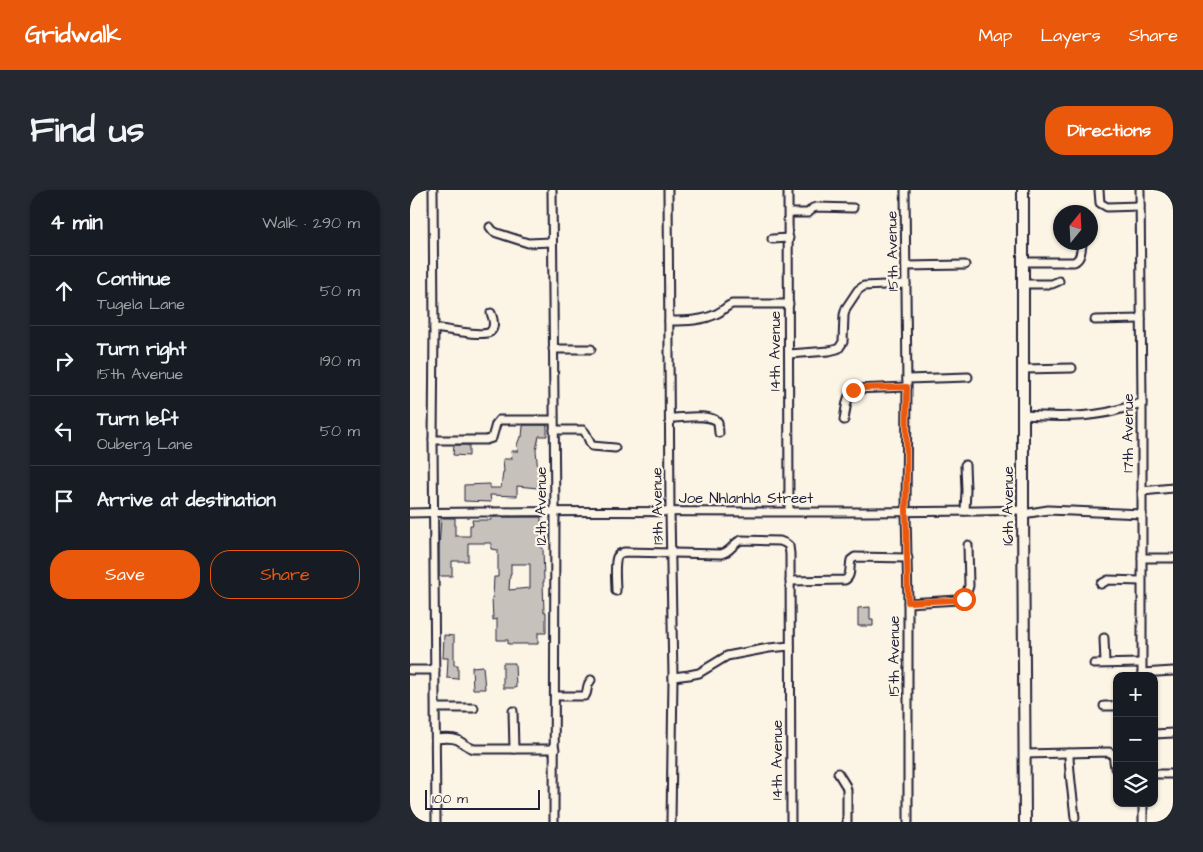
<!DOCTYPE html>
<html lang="en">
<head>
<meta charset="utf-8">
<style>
  :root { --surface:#171b24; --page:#242831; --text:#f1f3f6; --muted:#9ea1a6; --line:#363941; --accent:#ea580c }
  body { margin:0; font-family:"Architects Daughter",sans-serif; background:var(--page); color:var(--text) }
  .controls { position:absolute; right:15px; bottom:15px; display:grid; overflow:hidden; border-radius:10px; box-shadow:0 1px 4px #0004 }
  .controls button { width:45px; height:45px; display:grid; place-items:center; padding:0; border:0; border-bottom:1px solid var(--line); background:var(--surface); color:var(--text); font:25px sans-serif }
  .compass { position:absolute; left:643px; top:15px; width:45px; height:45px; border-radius:50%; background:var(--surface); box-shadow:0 1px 4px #0004; rotate:18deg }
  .scale { position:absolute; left:15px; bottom:12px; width:115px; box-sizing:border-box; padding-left:5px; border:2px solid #22223b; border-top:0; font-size:14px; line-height:18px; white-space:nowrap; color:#22223b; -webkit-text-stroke:4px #fcf5e5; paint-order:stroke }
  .stop { position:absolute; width:15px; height:15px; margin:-11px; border:4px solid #ea580c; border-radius:50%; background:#fff }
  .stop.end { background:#ea580c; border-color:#fff; box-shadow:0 1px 5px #0008 }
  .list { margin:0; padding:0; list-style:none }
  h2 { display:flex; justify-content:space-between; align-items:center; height:65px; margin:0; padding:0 20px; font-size:21px }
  h2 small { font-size:16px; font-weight:400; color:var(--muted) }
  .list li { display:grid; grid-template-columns:32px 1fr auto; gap:15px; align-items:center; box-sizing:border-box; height:70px; padding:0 20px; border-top:1px solid var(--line) }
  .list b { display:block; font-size:19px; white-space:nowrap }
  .list p { margin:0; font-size:16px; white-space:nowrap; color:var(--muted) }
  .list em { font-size:16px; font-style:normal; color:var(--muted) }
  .actions { display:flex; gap:10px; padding:15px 20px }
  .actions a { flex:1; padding:11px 0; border:1px solid var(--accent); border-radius:20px; text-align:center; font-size:18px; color:var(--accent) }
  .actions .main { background:var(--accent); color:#fff }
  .icon { flex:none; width:28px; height:28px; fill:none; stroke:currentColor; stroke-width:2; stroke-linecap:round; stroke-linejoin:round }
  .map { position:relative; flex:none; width:763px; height:632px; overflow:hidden; border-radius:20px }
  header { display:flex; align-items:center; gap:30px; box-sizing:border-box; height:70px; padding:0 25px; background:var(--accent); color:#fff }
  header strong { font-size:24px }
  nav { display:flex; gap:28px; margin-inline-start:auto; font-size:18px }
  .intro { display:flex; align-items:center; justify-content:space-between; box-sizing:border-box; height:120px; padding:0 30px }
  h1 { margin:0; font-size:35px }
  .button { padding:12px 22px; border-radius:20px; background:var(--accent); color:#fff; font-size:18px; font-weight:700 }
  main { display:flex; gap:30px; padding:0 30px }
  aside { flex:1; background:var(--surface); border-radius:20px; box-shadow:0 1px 4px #0004 }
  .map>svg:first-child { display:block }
</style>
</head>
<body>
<header>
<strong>Gridwalk</strong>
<nav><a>Map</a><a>Layers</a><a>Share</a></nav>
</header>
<div class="intro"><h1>Find us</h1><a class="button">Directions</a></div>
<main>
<aside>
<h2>4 min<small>Walk · 290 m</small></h2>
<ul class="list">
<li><svg class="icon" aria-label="ahead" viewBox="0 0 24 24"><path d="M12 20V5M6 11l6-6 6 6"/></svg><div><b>Continue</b><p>Tugela Lane</p></div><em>50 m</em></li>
<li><svg class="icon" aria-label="right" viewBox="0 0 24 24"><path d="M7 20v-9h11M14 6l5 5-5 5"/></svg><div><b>Turn right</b><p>15th Avenue</p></div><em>190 m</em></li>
<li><svg class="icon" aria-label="left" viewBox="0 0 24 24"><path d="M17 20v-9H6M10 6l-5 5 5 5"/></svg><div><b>Turn left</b><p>Ouberg Lane</p></div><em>50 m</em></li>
<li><svg class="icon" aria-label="arrive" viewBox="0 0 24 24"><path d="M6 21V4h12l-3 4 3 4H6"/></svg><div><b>Arrive at destination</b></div></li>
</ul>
<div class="actions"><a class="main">Save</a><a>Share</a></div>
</aside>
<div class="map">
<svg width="763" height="632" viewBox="0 0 763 632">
  <rect width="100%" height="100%" fill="#fcf5e5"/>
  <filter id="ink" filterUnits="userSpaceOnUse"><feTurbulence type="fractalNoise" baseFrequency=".02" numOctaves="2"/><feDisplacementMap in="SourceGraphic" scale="10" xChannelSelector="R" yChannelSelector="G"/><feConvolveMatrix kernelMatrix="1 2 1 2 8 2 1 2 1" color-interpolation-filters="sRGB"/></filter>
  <g filter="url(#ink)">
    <g fill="#c6c1bb" stroke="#22223b" fill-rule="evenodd">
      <path d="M115,235h22v11h-8l-3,14 2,22v16l-21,-2v10l-27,-1 1,7 -27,-1v-16l26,-1v4h11l2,-16h1l-1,-13h9l-1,-8h7l-1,-6 3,-8h2l1,-11z"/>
      <path d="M44,255h15v11l-16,-1z"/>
      <path d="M81,327h50v5l3,-1 1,8h-5l1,19h2l1,34h-1l1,30h2v21h-8v11h-30v-4h-11v-21l-4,1 -1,-23h1l1,-20h4v-27l-7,-1v-6h-23v18h-16v15h-13v-27l2,-31h14v18h15v-11h3l-1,-5h19zM101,374h19v24l-21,2 1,-16h1z"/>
      <path d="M460,417v12h3v7h-15v-18z"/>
      <path d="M34,445l10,1v29h4v14l-11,-1 1,-20h-5z"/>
      <path d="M93,473h12l1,25h-13z"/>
      <path d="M73,476l2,23h-12l-1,-22z"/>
    </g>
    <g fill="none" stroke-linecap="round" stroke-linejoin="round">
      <g stroke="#22223b" stroke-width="11">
        <g id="street">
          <path d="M23,0l1,138 -1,112 3,382"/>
          <path d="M142,0l3,320 -1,312"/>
          <path d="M258,0l2,321 3,166 -2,145"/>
          <path d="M378,0l1,321"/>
          <path d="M495,0l2,197 -1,125 2,91v219"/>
          <path d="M689,0l1,13 7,4 33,-1"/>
          <path d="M730,0l2,213v273"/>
          <path d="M379,23h19l5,-5 4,-1 36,1"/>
          <path d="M80,37l3,4 4,2 31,10 24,-1"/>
          <path d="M362,49l17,-1"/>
          <path d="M612,72h52c7,-3 7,-11 8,-18"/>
          <path d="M496,76l59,-1"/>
          <path d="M613,94h29l7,-3"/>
          <path d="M685,130l46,-1"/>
          <path d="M259,131c16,0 35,0 49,-8 6,-3 8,-7 14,-9h57"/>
          <path d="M24,138c10,1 49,9 56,4 6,-5 3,-14 1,-19"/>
          <path d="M143,159h38"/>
          <path d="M379,164l40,-3 8,-2 2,-1 4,-6 1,-27 2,-7 12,-18 6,-4 42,-2"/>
          <path d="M613,179l49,-1"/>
          <path d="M497,189l61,-2"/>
          <path d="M613,225c27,2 54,3 81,-2 13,-2 25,-7 38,-10"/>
          <path d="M260,228c13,0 39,-5 48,4l1,11"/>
          <path d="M434,230c2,-10 2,-25 10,-31l53,-2"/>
          <path d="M144,240h29c5,4 5,11 9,16l23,2"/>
          <path d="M23,250h53l6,-2 4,-14 3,-4h54"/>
          <path d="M555,275l1,25 -1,21"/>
          <path d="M732,301l31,-3"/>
          <path d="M0,323c204,-4 409,2 613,-3"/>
          <path d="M613,324l25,-4 94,4"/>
          <path d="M732,368h31"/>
          <path d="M380,391l55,-1c7,-4 4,-13 6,-20l4,-3 53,1"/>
          <path d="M691,394l7,-4 33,1"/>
          <path d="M206,401c0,-8 -2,-27 1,-34 2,-4 3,-3 7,-5l97,2c10,-2 12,-11 20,-14l39,1 5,2 4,3 1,8 1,268"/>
          <path d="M498,413l50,-3 7,-3 4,-11 -1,-41"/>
          <path d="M694,448l1,25"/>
          <path d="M684,474l47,-1"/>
          <path d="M0,480h25"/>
          <path d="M732,483l31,-2"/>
          <path d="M263,487l16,-2 10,-2 28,-17 5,-1 37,-7 21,-2"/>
          <path d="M145,506h30c4,-6 0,-9 6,-16"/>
          <path d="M694,516h13"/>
          <path d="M26,518h38"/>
          <path d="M103,521l1,38"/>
          <path d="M744,544l19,-1"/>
          <path d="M26,549c7,-1 15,-2 22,1 6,4 10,7 16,9h81"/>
          <path d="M659,563c0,21 4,43 6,65"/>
          <path d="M615,564l84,-2 4,2 2,14 2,2"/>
          <path d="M428,583l8,13 1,4v32"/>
          <path d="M744,584h19"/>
          <path d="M733,632v-19"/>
        </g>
      </g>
      <g stroke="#22223b" stroke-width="14">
        <path id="secondary" d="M613,0v320l2,312"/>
      </g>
      <use href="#street" stroke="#fcf5e5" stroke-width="7"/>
      <use href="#secondary" stroke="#fcf5e5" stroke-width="10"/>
    </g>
  </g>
  <g fill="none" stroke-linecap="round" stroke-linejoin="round" filter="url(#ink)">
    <path stroke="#ea580c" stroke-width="6" d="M443,200l6,-2 48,-1 -1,125 2,90 50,-2 6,-1"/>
  </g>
  <g text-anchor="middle" stroke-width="4.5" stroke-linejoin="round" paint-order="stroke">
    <g font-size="15" fill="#22223b" stroke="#fcf5e5">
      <text transform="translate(482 61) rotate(-91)" y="5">15th Avenue</text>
      <text transform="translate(365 161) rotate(-90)" y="5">14th Avenue</text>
      <text transform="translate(718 243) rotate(-90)" y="5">17th Avenue</text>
      <text x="336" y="313">Joe Nhlanhla Street</text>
      <text transform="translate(131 316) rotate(-90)" y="5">12th Avenue</text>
      <text transform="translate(247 316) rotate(-91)" y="5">13th Avenue</text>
      <text transform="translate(598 316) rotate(-90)" y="5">16th Avenue</text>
      <text transform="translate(484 466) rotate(-90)" y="5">15th Avenue</text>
      <text transform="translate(367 570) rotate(-90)" y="5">14th Avenue</text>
    </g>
  </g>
</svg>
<div class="controls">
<button>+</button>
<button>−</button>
<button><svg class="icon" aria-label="layers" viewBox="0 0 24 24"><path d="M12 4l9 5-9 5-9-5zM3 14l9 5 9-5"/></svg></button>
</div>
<svg class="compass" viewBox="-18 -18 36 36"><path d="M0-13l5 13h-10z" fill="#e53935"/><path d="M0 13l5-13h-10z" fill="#9ea1a6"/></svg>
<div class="scale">100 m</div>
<div class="stop" style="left:554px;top:409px"></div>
<div class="stop end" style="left:443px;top:200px"></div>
</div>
</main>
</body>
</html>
